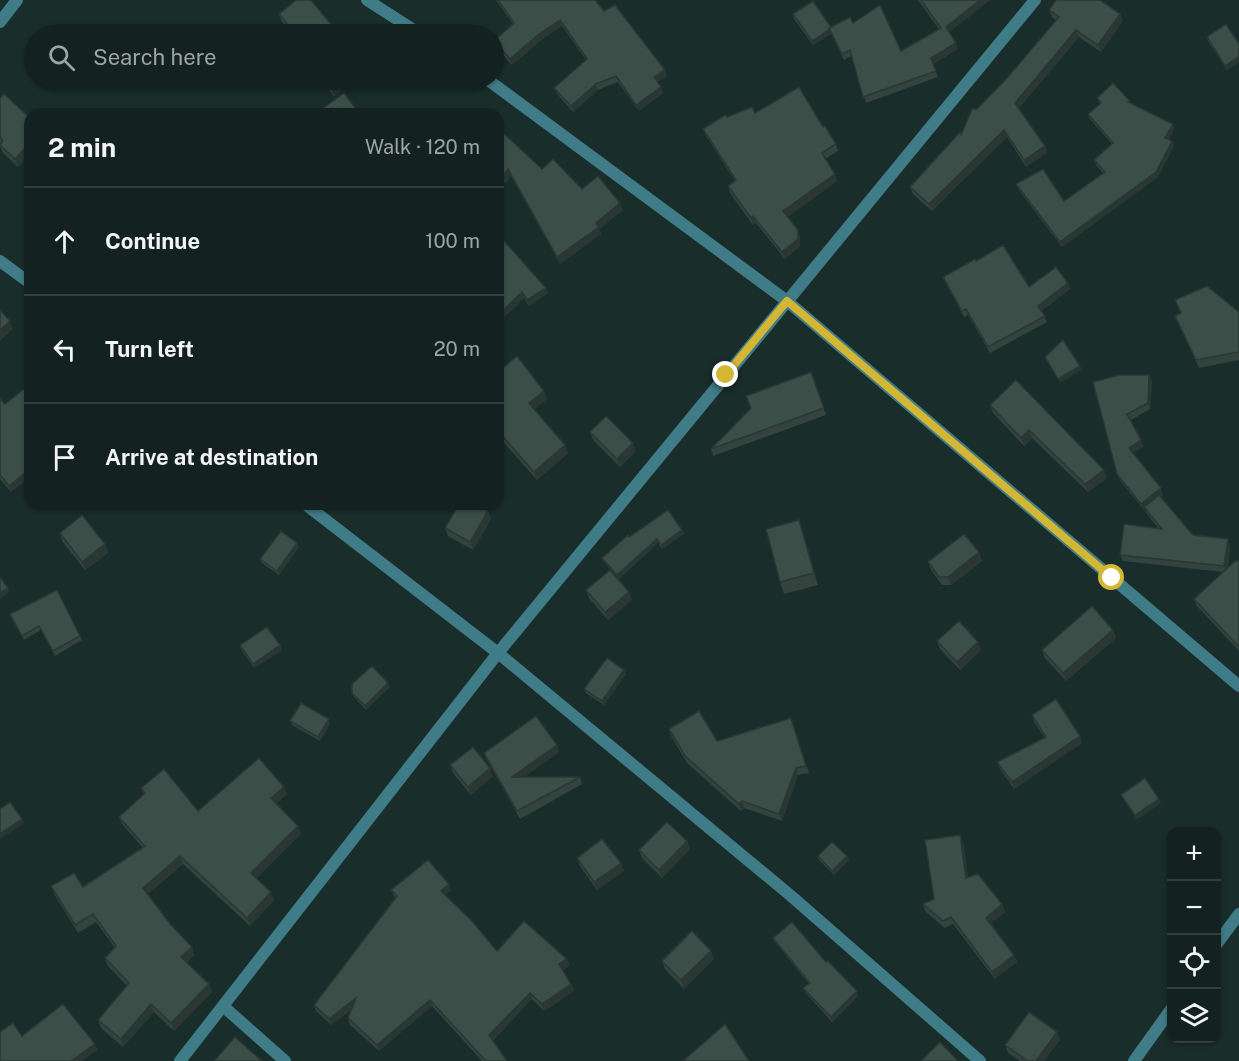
<!DOCTYPE html>
<html lang="en">
<head>
<meta charset="utf-8">
<style>
  :root { --surface:#132220; --page:#202f2d; --text:#f1f3f6; --muted:#9da4a5; --line:#323f3e }
  body { margin:0; font-family:"Public Sans",sans-serif; background:var(--page); color:var(--text) }
  .controls { position:absolute; right:18px; bottom:18px; display:grid; overflow:hidden; border-radius:12px; box-shadow:0 2px 4px #0004 }
  .controls button { width:54px; height:54px; display:grid; place-items:center; padding:0; border:0; border-bottom:2px solid var(--line); background:var(--surface); color:var(--text); font:30px sans-serif }
  .stop { position:absolute; width:18px; height:18px; margin:-14px; border:4px solid #d4b635; border-radius:50%; background:#fff }
  .stop.end { background:#d4b635; border-color:#fff; box-shadow:0 2px 6px #0008 }
  .list { margin:0; padding:0; list-style:none }
  h2 { display:flex; justify-content:space-between; align-items:center; height:78px; margin:0; padding:0 24px; font-size:26px }
  h2 small { font-size:20px; font-weight:400; color:var(--muted) }
  .list li { display:grid; grid-template-columns:39px 1fr auto; gap:18px; align-items:center; box-sizing:border-box; height:108px; padding:0 24px; border-top:2px solid var(--line) }
  .list b { display:block; font-size:22px; white-space:nowrap }
  .list em { font-size:20px; font-style:normal; color:var(--muted) }
  .icon { flex:none; width:33px; height:33px; fill:none; stroke:currentColor; stroke-width:2; stroke-linecap:round; stroke-linejoin:round }
  .map { position:relative; flex:none; width:1239px; height:1061px; overflow:hidden }
  .search { position:absolute; background:var(--surface); box-shadow:0 2px 4px #0004; left:24px; top:24px; width:480px; height:66px; display:flex; align-items:center; gap:15px; box-sizing:border-box; padding:0 21px; border-radius:33px; color:var(--muted); font-size:22px }
  .panel { position:absolute; background:var(--surface); box-shadow:0 2px 4px #0004; left:24px; top:108px; width:480px; height:402px; border-radius:18px }
  .map>svg:first-child { display:block }
</style>
</head>
<body>
<div class="map">
<svg width="1239" height="1061" viewBox="0 0 1239 1061">
  <rect width="100%" height="100%" fill="#192d2b"/>
  <g fill="none" stroke-linecap="round" stroke-linejoin="round">
    <g stroke="#3f7c87" stroke-width="12">
      <path d="M367,0l53,34"/>
      <path d="M0,22l17,-22"/>
      <path d="M488,80l299,221 452,385"/>
      <path d="M0,261l30,22"/>
      <path d="M305,504l193,149 292,242 190,166"/>
      <path d="M1216,945l23,-31"/>
      <path d="M223,1006l62,55"/>
      <path d="M180,1061l318,-408 537,-653"/>
      <path d="M1134,1061l38,-53"/>
    </g>
  </g>
  <g fill="#34433e">
    <path d="M496,0h99l9,11 63,65 -10,6 6,11 -24,18 -21,-29 -20,8 -25,22 -16,-18 -3,-6 32,-28 -24,-34 -21,14 -29,25 -16,-18 -2,-6 19,-17z"/>
    <path d="M918,0h72l-41,32 9,17 -25,15 5,13 -72,26 -15,-47 -7,4 -13,-26 -18,11 -19,-26 -1,-5 38,13 22,-4 48,28 38,-22z"/>
    <path d="M1049,10l71,4 3,7 -22,31 -22,-15 -60,71 26,38 2,7 -21,14 -19,-30 -75,74 -19,-17 -3,-7 51,-52 16,-26 30,-31 49,-58 -4,-3z"/>
    <path d="M279,14l60,20h-46l-11,-12z"/>
    <path d="M1207,37l32,7v18l-12,8 -19,-29z"/>
    <path d="M321,80h33l-20,16z"/>
    <path d="M0,98l18,69 -15,-14 -3,-7z"/>
    <path d="M1097,98l33,3 1,2 43,26 -5,10 3,2 2,5 -16,31 -96,70 -44,-58 -2,-5 48,17 39,-28 -7,-8 -2,-5 18,-16 -22,-25 -2,-5 12,-10z"/>
    <path d="M755,113l68,14 13,17 2,7 -13,8 12,22 -50,36 13,20v9l-15,13 -29,-36 -3,2 -23,-32 -2,-7 7,-5 -29,-45 -3,-7 24,-12z"/>
    <path d="M498,128l44,41 81,41 -24,19 2,5 -41,30 -49,-88 -5,7 -8,-7z"/>
    <path d="M498,234l50,59 -19,13 -5,-8 -26,25z"/>
    <path d="M976,261l53,26 39,-4 2,6 -29,22 6,11 -57,31 -22,-38 -4,2 -19,-35 -2,-5z"/>
    <path d="M1175,300l64,12v48l-40,8 -24,-52 5,-3z"/>
    <path d="M498,372l49,27 -13,10 34,44 -31,27 -39,-44z"/>
    <path d="M811,372l15,43 -113,41 -2,-7z"/>
    <path d="M1149,375l3,7 -2,27 -19,11 12,27 -10,6 30,41 -2,3 32,38 37,11 -2,22 11,-7v90l-43,-46 -2,-6 29,-27 -100,-11 -3,-6 39,-26 -12,-15 -2,-5 -1,1 -24,-30 -27,-98z"/>
    <path d="M0,399l5,5 6,88 -11,-13z"/>
    <path d="M990,405l117,73 -19,14 -56,-54 -8,8 -31,-33z"/>
    <path d="M590,432l46,19 -16,16 -27,-27z"/>
    <path d="M359,504h12l-5,6z"/>
    <path d="M488,511l3,8 -18,31 -25,-14 -3,-8z"/>
    <path d="M799,520l4,12 15,53 -34,9 -4,-12z"/>
    <path d="M682,530l2,4 -22,15 -4,-6 -39,36 -15,-17 -2,-4 27,-21z"/>
    <path d="M60,533l45,11 3,9 -23,17 -23,-29z"/>
    <path d="M297,543l2,4 -20,28 -17,-12 -2,-4z"/>
    <path d="M979,552l3,9 -31,24h-9l-11,-15 -3,-8z"/>
    <path d="M586,590l43,2 3,8 -24,20 -19,-22z"/>
    <path d="M10,614l70,22 2,4 -27,16 -14,-26 -17,10z"/>
    <path d="M1113,630l3,8 -50,43 -21,-23 -3,-8z"/>
    <path d="M937,641l44,9 -21,20 -20,-21z"/>
    <path d="M240,645l42,5 -28,18 -13,-19z"/>
    <path d="M626,674l-22,31 -18,-12 -2,-4z"/>
    <path d="M390,687l-24,23 -12,-13 -2,-4z"/>
    <path d="M1032,715l50,28 -68,46 -14,-20 -3,-7 48,-24 -11,-16z"/>
    <path d="M791,718l18,55 -11,2 -16,46 -38,-13 -3,3 -54,-48 -16,-27 -2,-7 48,12z"/>
    <path d="M290,721l40,3 -10,17 -28,-16z"/>
    <path d="M557,745l2,7 -35,25h56l2,7 -62,35 -33,-59 -3,-7z"/>
    <path d="M450,765l43,11 -22,19 -18,-22z"/>
    <path d="M141,788l57,23 89,-17 -11,10 25,30 -45,44 18,22 -24,26 -67,-62 -35,30 46,61 -7,7 22,22 3,8 -38,39 -20,-19 -31,35 -22,-19 -3,-8 29,-34 -20,-21 -2,-7 10,-10 -19,-26 -18,11 -24,-39 -3,-8 32,1 60,-39 -21,-24 -3,-7 25,-23z"/>
    <path d="M1121,795l40,8 -24,16 -14,-20z"/>
    <path d="M687,841l3,8 -28,29 -20,-20 -3,-8z"/>
    <path d="M963,842l5,35 34,27 3,8 -14,11 23,32 3,7 -22,17 -42,-55 -8,4 -20,-17 -2,-7 11,-5z"/>
    <path d="M818,856h29l2,4 -15,15 -15,-15z"/>
    <path d="M577,858l47,13 -27,19 -17,-24z"/>
    <path d="M449,884l2,6 -6,5 52,56 73,14 -7,5 8,14 3,7 -30,20 -12,-12 -39,41 14,21h-25l-50,-55 -53,45 -29,-26 -2,-7 3,-8 -20,15 -15,-14 -2,-6 81,-107 -4,-8z"/>
    <path d="M773,938l53,24 32,34 -26,26 -27,-30 -2,-4 6,-4 -34,-42z"/>
    <path d="M714,959l-30,30 -19,-20 -3,-8z"/>
    <path d="M1057,1032l3,8 -16,21h-24l-12,-8 -3,-8z"/>
  </g>
  <g fill="#2a3732">
    <path d="M980,0h10l-42,33 -2,-6z"/>
    <path d="M1120,14l3,7 -22,31 -3,-7z"/>
    <path d="M560,20l2,6 -21,14 -29,25 -2,-6 29,-25z"/>
    <path d="M829,29l2,5 -18,11 -1,-4z"/>
    <path d="M1076,30l3,7 -62,73 -2,-7z"/>
    <path d="M956,43l2,6 -25,15 -2,-6z"/>
    <path d="M1239,57v5l-12,8 -2,-4z"/>
    <path d="M665,70l2,6 -11,7 -2,-6z"/>
    <path d="M341,80h13l-20,16 -3,-8z"/>
    <path d="M596,84l2,6 -25,22 -2,-6z"/>
    <path d="M661,87l2,6 -24,18 -3,-6z"/>
    <path d="M1173,124l1,5 -7,14 -2,-5z"/>
    <path d="M1004,130l3,7 -75,74 -3,-7z"/>
    <path d="M1172,141l2,5 -16,31 -96,70 -2,-5z"/>
    <path d="M30,143v12l-12,12 -3,-8z"/>
    <path d="M1045,146l2,7 -21,14 -2,-7z"/>
    <path d="M508,169l3,7 -5,7 -3,-6z"/>
    <path d="M835,174l2,7 -52,38 -2,-8z"/>
    <path d="M620,203l3,7 -24,19 2,5 -41,30 -3,-7z"/>
    <path d="M753,216l3,7 -3,2 -2,-7z"/>
    <path d="M798,230l2,7v9l-15,13 -3,-7z"/>
    <path d="M1068,283l2,6 -30,22 -2,-5z"/>
    <path d="M546,288l2,5 -19,13 -2,-6z"/>
    <path d="M522,292l2,6 -26,25v-8z"/>
    <path d="M10,321l3,8 -13,12v-11z"/>
    <path d="M1080,366l1,4 -21,13 -2,-4z"/>
    <path d="M1149,375l3,7 -2,27 -2,-6z"/>
    <path d="M544,391l3,8 -15,12 -3,-8z"/>
    <path d="M1029,430l3,8 -8,8 -3,-8z"/>
    <path d="M1141,440l2,7 -12,8 -2,-7z"/>
    <path d="M633,443l3,8 -16,16 -3,-8z"/>
    <path d="M565,445l3,8 -31,27 -3,-8z"/>
    <path d="M30,469v8l-19,15 -2,-6z"/>
    <path d="M1104,470l3,8 -19,14 -3,-8z"/>
    <path d="M1161,488l2,6 -17,15 -2,-2 1,2 -1,1 -3,-6z"/>
    <path d="M364,504h7l-5,6z"/>
    <path d="M488,511l3,8 -18,31 -3,-8z"/>
    <path d="M799,520l4,12 15,53 -4,-12z"/>
    <path d="M682,530l2,4 -22,15 -1,-4z"/>
    <path d="M657,539l1,4 -39,36 -2,-4z"/>
    <path d="M1228,539l2,7 -3,27 -3,-7z"/>
    <path d="M297,543l2,4 -20,28 -2,-4z"/>
    <path d="M105,544l3,9 -23,17 -3,-8z"/>
    <path d="M979,552l3,9 -31,24 -3,-8z"/>
    <path d="M8,588l1,4 -9,7v-6z"/>
    <path d="M629,592l3,8 -24,20 -3,-8z"/>
    <path d="M1113,630l3,8 -50,43 -3,-8z"/>
    <path d="M978,642l3,8 -21,20 -3,-8z"/>
    <path d="M280,645l2,5 -28,18 -1,-4z"/>
    <path d="M624,670l2,4 -22,31 -2,-4z"/>
    <path d="M388,683l2,4 -24,23 -1,-4z"/>
    <path d="M329,719l1,5 -10,17 -2,-4z"/>
    <path d="M1080,736l2,7 -68,46 -2,-7z"/>
    <path d="M557,745l2,7 -45,32 -2,-7z"/>
    <path d="M490,768l3,8 -22,19 -3,-8z"/>
    <path d="M796,768l2,7 -16,46 -3,-7z"/>
    <path d="M284,787l3,7 -13,12 -3,-8z"/>
    <path d="M1159,799l2,4 -24,16 -2,-4z"/>
    <path d="M742,801l2,7 -3,3 -2,-7z"/>
    <path d="M22,819l2,4 -24,16v-5z"/>
    <path d="M298,826l3,8 -47,47 -3,-8z"/>
    <path d="M960,835l3,7 6,43 -3,-7z"/>
    <path d="M687,841l3,8 -28,29 -3,-8z"/>
    <path d="M180,856l3,8 -37,32 -3,-8z"/>
    <path d="M847,856l2,4 -15,15 -2,-4z"/>
    <path d="M621,863l3,8 -27,19 -3,-8z"/>
    <path d="M449,884l2,6 -8,7 -2,-6z"/>
    <path d="M271,892l3,8 -24,26 -3,-8z"/>
    <path d="M1002,904l3,8 -16,13 -3,-7z"/>
    <path d="M192,947l2,8 -10,10 -3,-8z"/>
    <path d="M711,951l3,8 -30,30 -3,-9z"/>
    <path d="M1014,955l3,7 -22,17 -3,-7z"/>
    <path d="M567,959l3,6 -8,6 -3,-7z"/>
    <path d="M209,984l3,8 -38,39 -3,-8z"/>
    <path d="M571,984l3,7 -30,20 -2,-7z"/>
    <path d="M857,991l1,5 -26,26 -1,-5z"/>
    <path d="M530,993l2,6 -40,43 -3,-7z"/>
    <path d="M356,998l2,6 -27,21 -2,-6z"/>
    <path d="M430,1000l2,6 -53,45 -2,-6z"/>
    <path d="M151,1004l3,8 -31,35 -2,-8z"/>
    <path d="M1057,1032l3,8 -16,21h-8z"/>
    <path d="M95,1044l3,6 -16,11h-11z"/>
  </g>
  <g fill="#3c4e48" stroke="#2a3732" stroke-width="1.5">
    <path d="M296,0h15l28,34h-43l-17,-20z"/>
    <path d="M498,0h97l9,11 11,-6 50,65 -11,7 7,10 -25,18 -20,-29 -20,8 -25,22 -17,-18 33,-29 -27,-39 -21,14 -29,25 -16,-18 20,-18z"/>
    <path d="M921,0h59l-34,27 10,16 -25,15 5,13 -73,26 -13,-47 -8,4 -13,-26 21,-11 3,6 27,-18 21,46 40,-23z"/>
    <path d="M1056,0h44l20,14 -22,31 -22,-15 -61,73 30,43 -21,14 -20,-30 -75,74 -19,-17 50,-55 1,3 11,-26h5l30,-31 52,-61 -10,-7z"/>
    <path d="M813,1l18,26 -2,1 1,1 -18,12 -19,-27z"/>
    <path d="M1226,24l13,20v13l-14,9 -18,-29z"/>
    <path d="M325,80h16l-10,8z"/>
    <path d="M1113,83l17,18 -2,1 45,22 -8,14 7,3 -16,31 -96,70 -44,-58 27,-15 21,32 41,-29 -11,-12 19,-17 -25,-29 13,-11 -4,-5z"/>
    <path d="M799,87l24,40 2,-1 11,18 -14,9 13,21 -52,37 15,19v9l-16,13 -29,-36 -2,2 -23,-32 8,-6 -33,-51 22,-14 2,2 25,-10 3,6z"/>
    <path d="M344,93l16,21h-45z"/>
    <path d="M4,94l26,24v25l-15,16 -15,-14 3,-5 -3,-3v-39z"/>
    <path d="M498,128l44,41 11,-10 29,30 16,-13 22,27 -24,20 3,4 -42,30 -49,-88 -5,8 -5,-5z"/>
    <path d="M498,234l48,54 -19,12 -5,-8 -24,23v-43l2,-1 -2,-2z"/>
    <path d="M1003,245l26,42 27,-20 12,16 -30,23 7,10 -57,31 -22,-38 -4,2 -19,-34 32,-18 1,2z"/>
    <path d="M1207,286l32,26v40l-43,8 -21,-44 6,-3 -6,-13z"/>
    <path d="M0,310l10,11 -10,9z"/>
    <path d="M1063,340l17,26 -22,13 -13,-22z"/>
    <path d="M517,356l27,35 -15,12 36,42 -31,27 -36,-41v-59z"/>
    <path d="M811,372l13,36 -113,41 40,-41 -5,-12z"/>
    <path d="M1119,375h30l-1,28 -21,11 14,26 -12,8 32,40 -20,16 -24,-30 -24,-92z"/>
    <path d="M1016,380l88,90 -19,14 -56,-54 -8,8 -31,-33z"/>
    <path d="M30,384v85l-21,17 -9,-11v-76l5,5z"/>
    <path d="M606,416l27,27 -16,16 -27,-27z"/>
    <path d="M1159,495l34,40 35,4 -4,27 -104,-11 4,-31 38,5 -18,-22z"/>
    <path d="M459,504h16l13,7 -18,31 -25,-14z"/>
    <path d="M668,510l14,20 -21,15 -4,-6 -40,36 -15,-17 26,-23 1,2z"/>
    <path d="M82,515l23,29 -23,18 -22,-29z"/>
    <path d="M799,520l15,53 -34,9 -14,-53z"/>
    <path d="M281,531l16,12 -20,28 -17,-12z"/>
    <path d="M964,534l15,18 -31,25h-9l-11,-15z"/>
    <path d="M1235,561h4v86l-45,-48z"/>
    <path d="M610,570l19,22 -24,20 -19,-22z"/>
    <path d="M0,577l8,11 -8,5z"/>
    <path d="M57,590l23,46 -27,15 -14,-25 -17,10 -12,-22z"/>
    <path d="M1092,606l21,24 -50,43 -21,-23z"/>
    <path d="M959,621l19,21 -21,20 -20,-21z"/>
    <path d="M267,627l13,18 -27,19 -13,-19z"/>
    <path d="M607,658l17,12 -22,31 -18,-12z"/>
    <path d="M372,666l16,17 -23,23 -13,-13v-9z"/>
    <path d="M1056,699l24,37 -68,46 -15,-20 49,-25 -14,-22z"/>
    <path d="M301,703l28,16 -11,18 -28,-16z"/>
    <path d="M699,711l18,30 74,-23 15,48 -10,2 -17,46 -37,-13 -3,3 -54,-48 -16,-27z"/>
    <path d="M536,716l21,29 -45,32h68l-63,34 -33,-58z"/>
    <path d="M473,747l17,21 -22,19 -18,-22z"/>
    <path d="M259,758l25,29 -13,11 27,28 -47,47 20,19 -24,26 -67,-62 -37,32 28,37 21,22 -11,10 28,27 -38,39 -20,-19 -30,35 -23,-19 31,-37 -24,-25 11,-12 -23,-32 -18,11 -24,-39 23,-13 9,14 62,-41 -26,-29 26,-24 -4,-5 23,-19 34,42z"/>
    <path d="M1145,778l14,21 -24,16 -14,-20z"/>
    <path d="M10,802l12,17 -22,15v-25z"/>
    <path d="M667,822l20,19 -28,29 -20,-20z"/>
    <path d="M960,835l6,43 12,-4 24,30 -16,14 28,37 -22,17 -41,-55 -8,4 -20,-17 11,-5 -9,-59z"/>
    <path d="M602,839l19,24 -27,19 -17,-24z"/>
    <path d="M832,842l15,14 -15,15 -14,-15z"/>
    <path d="M428,860l21,24 -8,7 31,30 25,30 27,-30 43,38 -8,5 12,20 -29,20 -12,-11 -41,42 18,26h-21l-56,-61 -53,45 -29,-27 8,-20 -27,21 -15,-14 83,-109 -6,-6z"/>
    <path d="M792,922l34,40 2,-1 29,30 -26,26 -28,-29 7,-5 -37,-45z"/>
    <path d="M692,931l19,20 -30,29 -19,-19z"/>
    <path d="M63,1004l32,40 -24,17h-71v-29l13,-9 9,13z"/>
    <path d="M1029,1012l28,20 -21,29h-8l-23,-16z"/>
    <path d="M725,1024l24,37h-66z"/>
    <path d="M235,1037l27,24h-48z"/>
    <path d="M940,1042l18,19h-37z"/>
  </g>
  <g fill="none" stroke-linecap="round" stroke-linejoin="round">
    <path stroke="#d4b635" stroke-width="8" d="M726,375l61,-74 325,277"/>
  </g>
</svg>
<div class="controls">
<button>+</button>
<button>−</button>
<button><svg class="icon" aria-label="locate" viewBox="0 0 24 24"><circle cx="12" cy="12" r="6"/><path d="M12 2v4M12 18v4M2 12h4M18 12h4"/></svg></button>
<button><svg class="icon" aria-label="layers" viewBox="0 0 24 24"><path d="M12 4l9 5-9 5-9-5zM3 14l9 5 9-5"/></svg></button>
</div>
<div class="stop" style="left:1112px;top:578px"></div>
<div class="stop end" style="left:726px;top:375px"></div>
<div class="search"><svg class="icon" aria-label="search" viewBox="0 0 24 24"><circle cx="10" cy="10" r="6"/><path d="M15 15l6 6"/></svg>Search here</div>
<section class="panel">
<h2>2 min<small>Walk · 120 m</small></h2>
<ul class="list">
<li><svg class="icon" aria-label="ahead" viewBox="0 0 24 24"><path d="M12 20V5M6 11l6-6 6 6"/></svg><div><b>Continue</b></div><em>100 m</em></li>
<li><svg class="icon" aria-label="left" viewBox="0 0 24 24"><path d="M17 20v-9H6M10 6l-5 5 5 5"/></svg><div><b>Turn left</b></div><em>20 m</em></li>
<li><svg class="icon" aria-label="arrive" viewBox="0 0 24 24"><path d="M6 21V4h12l-3 4 3 4H6"/></svg><div><b>Arrive at destination</b></div></li>
</ul>
</section>
</div>
</body>
</html>
